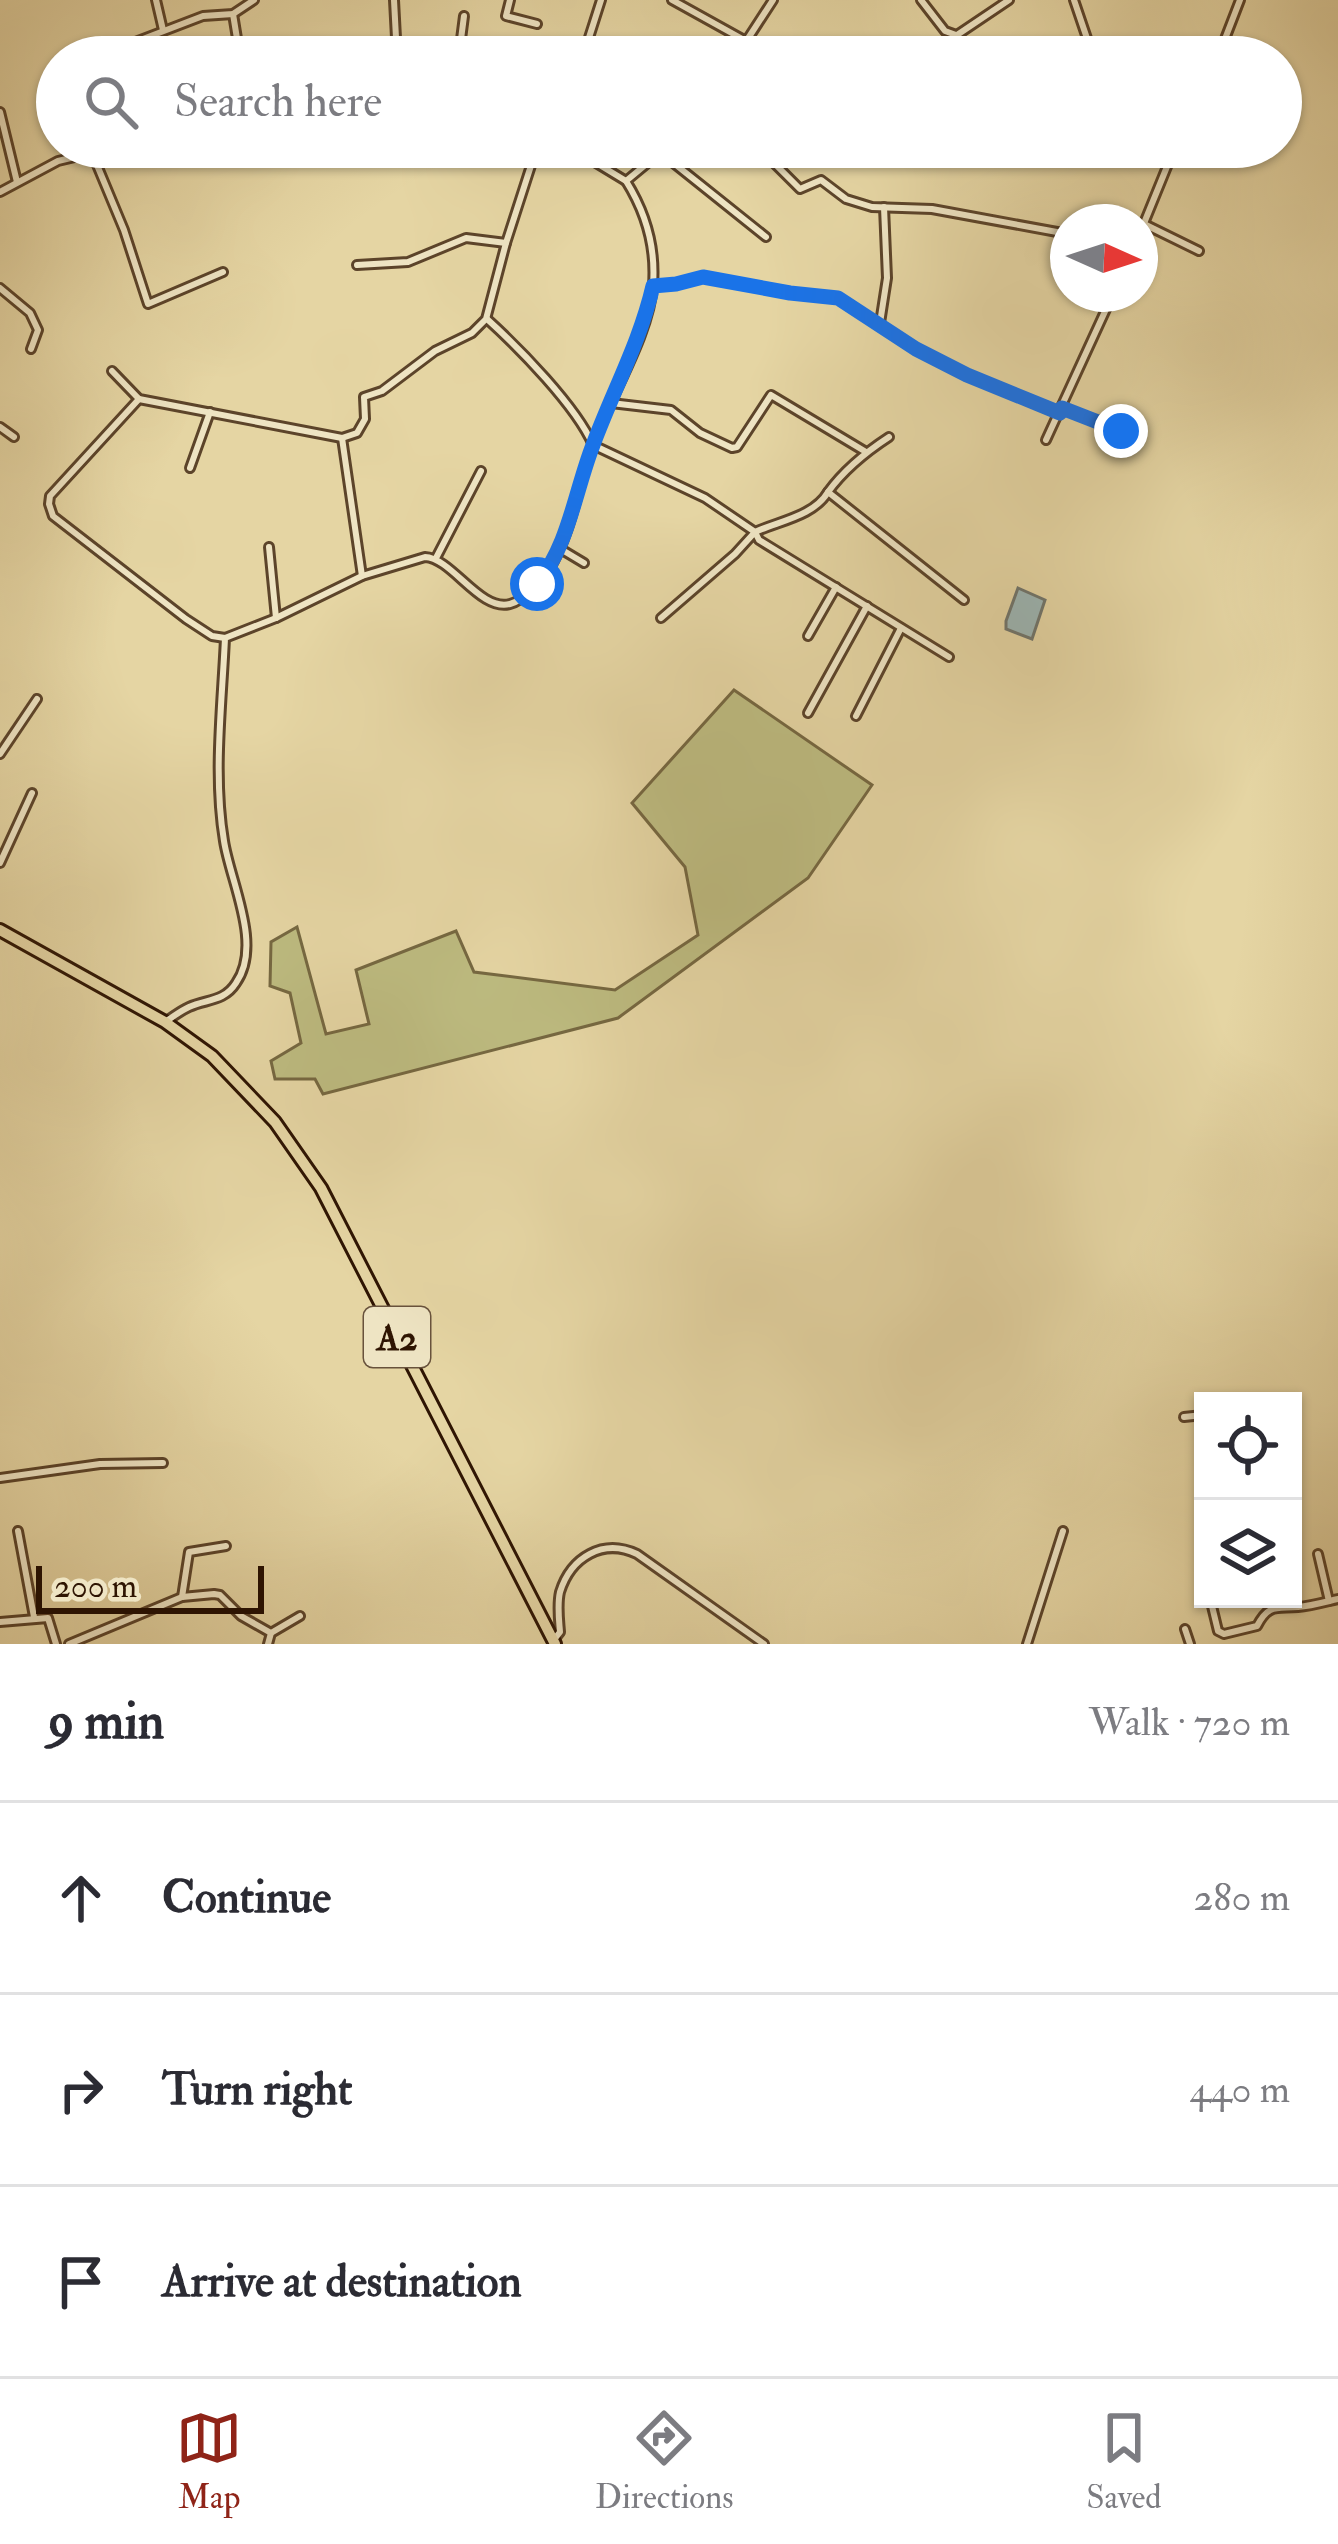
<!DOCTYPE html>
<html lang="en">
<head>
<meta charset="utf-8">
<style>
  :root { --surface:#fff; --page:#f2f2f3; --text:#2b2b33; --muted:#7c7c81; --line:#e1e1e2; --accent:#8f2418 }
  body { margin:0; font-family:"IM FELL Double Pica",serif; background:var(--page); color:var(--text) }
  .controls { position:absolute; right:36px; bottom:36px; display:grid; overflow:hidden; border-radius:0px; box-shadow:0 3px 9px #0004 }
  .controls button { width:108px; height:108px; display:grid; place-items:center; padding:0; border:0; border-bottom:3px solid var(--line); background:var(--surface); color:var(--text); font:60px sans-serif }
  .compass { position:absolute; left:1050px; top:204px; width:108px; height:108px; border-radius:50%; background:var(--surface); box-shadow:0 3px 9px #0004; rotate:93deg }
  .scale { position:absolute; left:36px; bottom:30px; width:228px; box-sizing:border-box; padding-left:12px; border:6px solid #2e1402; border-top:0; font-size:33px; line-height:42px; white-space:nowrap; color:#2e1402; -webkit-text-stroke:9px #eee4c3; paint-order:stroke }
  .stop { position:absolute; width:36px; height:36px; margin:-27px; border:9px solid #1a73e8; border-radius:50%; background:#fff }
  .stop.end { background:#1a73e8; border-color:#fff; box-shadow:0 3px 12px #0008 }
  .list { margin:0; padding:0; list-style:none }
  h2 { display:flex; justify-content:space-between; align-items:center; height:156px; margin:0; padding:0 48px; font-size:51px }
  h2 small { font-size:39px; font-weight:400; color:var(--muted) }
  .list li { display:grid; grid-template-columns:78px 1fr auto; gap:36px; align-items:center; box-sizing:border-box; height:192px; padding:0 48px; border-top:3px solid var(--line) }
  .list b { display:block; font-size:45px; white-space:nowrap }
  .list em { font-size:39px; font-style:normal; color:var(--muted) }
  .icon { flex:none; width:66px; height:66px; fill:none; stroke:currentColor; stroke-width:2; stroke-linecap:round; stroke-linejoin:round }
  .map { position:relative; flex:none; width:1338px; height:1644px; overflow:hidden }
  .search { position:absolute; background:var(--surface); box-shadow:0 3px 9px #0004; left:36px; right:36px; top:36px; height:132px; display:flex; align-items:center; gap:30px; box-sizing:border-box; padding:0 42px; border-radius:66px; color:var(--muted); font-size:45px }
  .sheet { height:732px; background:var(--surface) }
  nav { display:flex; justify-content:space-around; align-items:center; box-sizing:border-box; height:168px; border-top:3px solid var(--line); background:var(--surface); font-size:33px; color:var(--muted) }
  nav a { display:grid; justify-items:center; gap:6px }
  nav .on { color:var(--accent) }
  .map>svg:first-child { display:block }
</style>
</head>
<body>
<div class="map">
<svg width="1338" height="1644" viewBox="0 0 1338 1644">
  <rect width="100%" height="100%" fill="#e5d5a3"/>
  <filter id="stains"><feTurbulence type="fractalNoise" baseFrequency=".00167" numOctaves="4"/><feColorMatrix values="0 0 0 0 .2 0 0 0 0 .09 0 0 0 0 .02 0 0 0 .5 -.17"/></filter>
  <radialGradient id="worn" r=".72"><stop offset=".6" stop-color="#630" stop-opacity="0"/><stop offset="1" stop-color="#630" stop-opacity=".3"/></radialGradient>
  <path fill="#bdbb80" stroke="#766841" stroke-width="3" d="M734,690l138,95 -64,93 -190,140 -295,76 -8,-15h-40l-4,-18 30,-18 -11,-50 -20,-7 1,-44 26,-15 29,107 43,-10 -13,-54 100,-39 18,41 141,18 83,-55 -13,-68 -53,-64z"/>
  <path fill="#9cb5b3" stroke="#70756c" stroke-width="3" d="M1018,588l27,12 -13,39 -26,-10v-8z"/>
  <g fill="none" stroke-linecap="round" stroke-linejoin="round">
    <g stroke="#5c442a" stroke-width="12">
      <g id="minor">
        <path d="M156,0l7,30"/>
        <path d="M394,0l3,57"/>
        <path d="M510,0l-4,16 31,8"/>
        <path d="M601,0l-15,47 18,10"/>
        <path d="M672,0l74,41"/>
        <path d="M921,0l24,31 11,4 5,19 -9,3"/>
        <path d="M1074,0l19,56"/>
        <path d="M233,14l7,43"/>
        <path d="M957,35l52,-35"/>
        <path d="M673,45l21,12"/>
        <path d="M122,47l81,-31 30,-2 21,-14"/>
        <path d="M397,51l63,-4 4,-31"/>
        <path d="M736,57l37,-57"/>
        <path d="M1218,57l22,-57"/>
        <path d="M0,112l17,70"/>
        <path d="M570,147l56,34"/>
        <path d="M758,147l42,42 21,-9 25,19 26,8 60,2 136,25"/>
        <path d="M92,153l32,77 24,74 75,-32"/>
        <path d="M661,153l105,84"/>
        <path d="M0,192l58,-31 59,-14"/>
        <path d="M1144,224l55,27"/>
        <path d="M1140,233l35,-86"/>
        <path d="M357,265l51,-3 58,-24 40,5"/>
        <path d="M653,286l23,-2 27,-7 87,16 48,5 78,51 51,26 93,39"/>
        <path d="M0,288l30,25 8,17 -7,19"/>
        <path d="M487,319c32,29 89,87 106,126l112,53 50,34c24,-11 59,-16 73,-40l136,108"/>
        <path d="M880,323l7,-45 -3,-71"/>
        <path d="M112,371l27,28 203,39 15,-5 8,-14 -1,-22 18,-6 53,-40 37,-18 14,-14 20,-76 31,-96"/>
        <path d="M139,399l-89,97 -1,8 4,12 133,103 26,17 13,2"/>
        <path d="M611,403l60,7 29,23 32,15 5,-1 34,-52 95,57"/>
        <path d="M1062,408l59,23"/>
        <path d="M0,427l14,10"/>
        <path d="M342,438l20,138"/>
        <path d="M1046,440l67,-146"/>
        <path d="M190,468l20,-56"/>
        <path d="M828,492c16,-22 38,-40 61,-55"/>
        <path d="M269,547l7,71"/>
        <path d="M559,548l25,15"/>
        <path d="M436,558l45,-87"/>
        <path d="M661,618l74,-64 20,-22 4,8 190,117"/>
        <path d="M808,636l28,-49"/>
        <path d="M808,713l59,-107"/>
        <path d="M856,716l45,-88"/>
        <path d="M0,754l37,-55"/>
        <path d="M0,863l32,-70"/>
        <path d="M165,1022c8,-5 15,-11 24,-15 17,-8 35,-5 47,-24 27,-38 -6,-102 -12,-142 -11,-66 -2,-136 1,-203l51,-20 86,-42 63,-19c27,1 55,55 85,47 15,-4 32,-24 40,-36 22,-36 28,-82 42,-121 17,-49 58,-111 61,-162 3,-39 -7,-72 -27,-104l41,-34"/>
        <path d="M1184,1417l19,-2"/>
        <path d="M1293,1433h2"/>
        <path d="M0,1478l100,-14 63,-1"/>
        <path d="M18,1531l16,86"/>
        <path d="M1318,1554l11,47"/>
        <path d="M182,1597l7,-45 37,-6"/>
        <path d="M1211,1602l7,29 6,3 33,-8c12,-23 20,-17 41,-19 13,-1 27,-5 40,-8"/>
        <path d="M0,1622l48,-4 8,26"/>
        <path d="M1185,1629l5,15"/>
        <path d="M553,1641l7,-9c-1,-13 -3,-27 0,-40 11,-35 43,-54 77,-38l127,90"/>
        <path d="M69,1644l113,-47 32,-3 6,1 21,21 30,17"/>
        <path d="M268,1644l3,-11 29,-17"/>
        <path d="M1027,1644l36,-113"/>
      </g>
    </g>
    <g stroke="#2e1402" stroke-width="16">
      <path id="primary" d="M0,930l165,92 47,34 63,66 46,66 234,456"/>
    </g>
    <use href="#minor" stroke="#eee4c3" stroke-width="6"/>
    <use href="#primary" stroke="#e5d5a3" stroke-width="10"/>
  </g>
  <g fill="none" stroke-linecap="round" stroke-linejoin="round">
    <path stroke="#1a73e8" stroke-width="15" d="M537,584c32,-39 38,-93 56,-139 20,-54 47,-103 60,-159l23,-2 27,-7 87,16 48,5 78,51 51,26 93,38 2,-5 59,23"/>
  </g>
  <g text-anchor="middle" stroke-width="9" stroke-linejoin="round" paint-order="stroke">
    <rect fill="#eee4c3" stroke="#68523c" stroke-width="3" x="364" y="1307" width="66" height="60" rx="9"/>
    <g font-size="36" font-weight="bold" fill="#2e1402">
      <text x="397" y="1350">A2</text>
    </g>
  </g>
  <rect width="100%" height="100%" filter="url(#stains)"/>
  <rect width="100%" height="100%" fill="url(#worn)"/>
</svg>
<div class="controls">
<button><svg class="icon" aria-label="locate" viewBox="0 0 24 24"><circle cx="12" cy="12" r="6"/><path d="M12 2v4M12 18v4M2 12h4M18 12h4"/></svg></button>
<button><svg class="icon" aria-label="layers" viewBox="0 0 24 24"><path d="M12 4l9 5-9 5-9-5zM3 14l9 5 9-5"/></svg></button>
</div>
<svg class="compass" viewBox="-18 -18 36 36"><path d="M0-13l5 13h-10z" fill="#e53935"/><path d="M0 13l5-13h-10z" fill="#7c7c81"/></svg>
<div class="scale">200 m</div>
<div class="stop" style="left:537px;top:584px"></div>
<div class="stop end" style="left:1121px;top:431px"></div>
<div class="search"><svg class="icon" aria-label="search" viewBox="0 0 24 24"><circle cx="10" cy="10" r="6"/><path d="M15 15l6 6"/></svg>Search here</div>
</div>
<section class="sheet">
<h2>9 min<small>Walk · 720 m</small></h2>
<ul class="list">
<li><svg class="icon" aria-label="ahead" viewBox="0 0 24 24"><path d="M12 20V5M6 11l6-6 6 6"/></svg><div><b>Continue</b></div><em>280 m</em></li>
<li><svg class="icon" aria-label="right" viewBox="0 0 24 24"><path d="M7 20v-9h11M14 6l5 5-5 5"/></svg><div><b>Turn right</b></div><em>440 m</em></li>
<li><svg class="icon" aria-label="arrive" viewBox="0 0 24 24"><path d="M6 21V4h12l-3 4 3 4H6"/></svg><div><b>Arrive at destination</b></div></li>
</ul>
</section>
<nav>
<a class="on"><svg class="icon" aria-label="map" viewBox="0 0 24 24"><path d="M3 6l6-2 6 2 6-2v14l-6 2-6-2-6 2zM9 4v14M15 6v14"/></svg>Map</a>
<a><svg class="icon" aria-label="directions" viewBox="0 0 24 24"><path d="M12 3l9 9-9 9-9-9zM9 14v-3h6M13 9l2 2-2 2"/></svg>Directions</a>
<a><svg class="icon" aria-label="saved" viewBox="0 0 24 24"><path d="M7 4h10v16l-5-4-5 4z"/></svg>Saved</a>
</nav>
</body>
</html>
